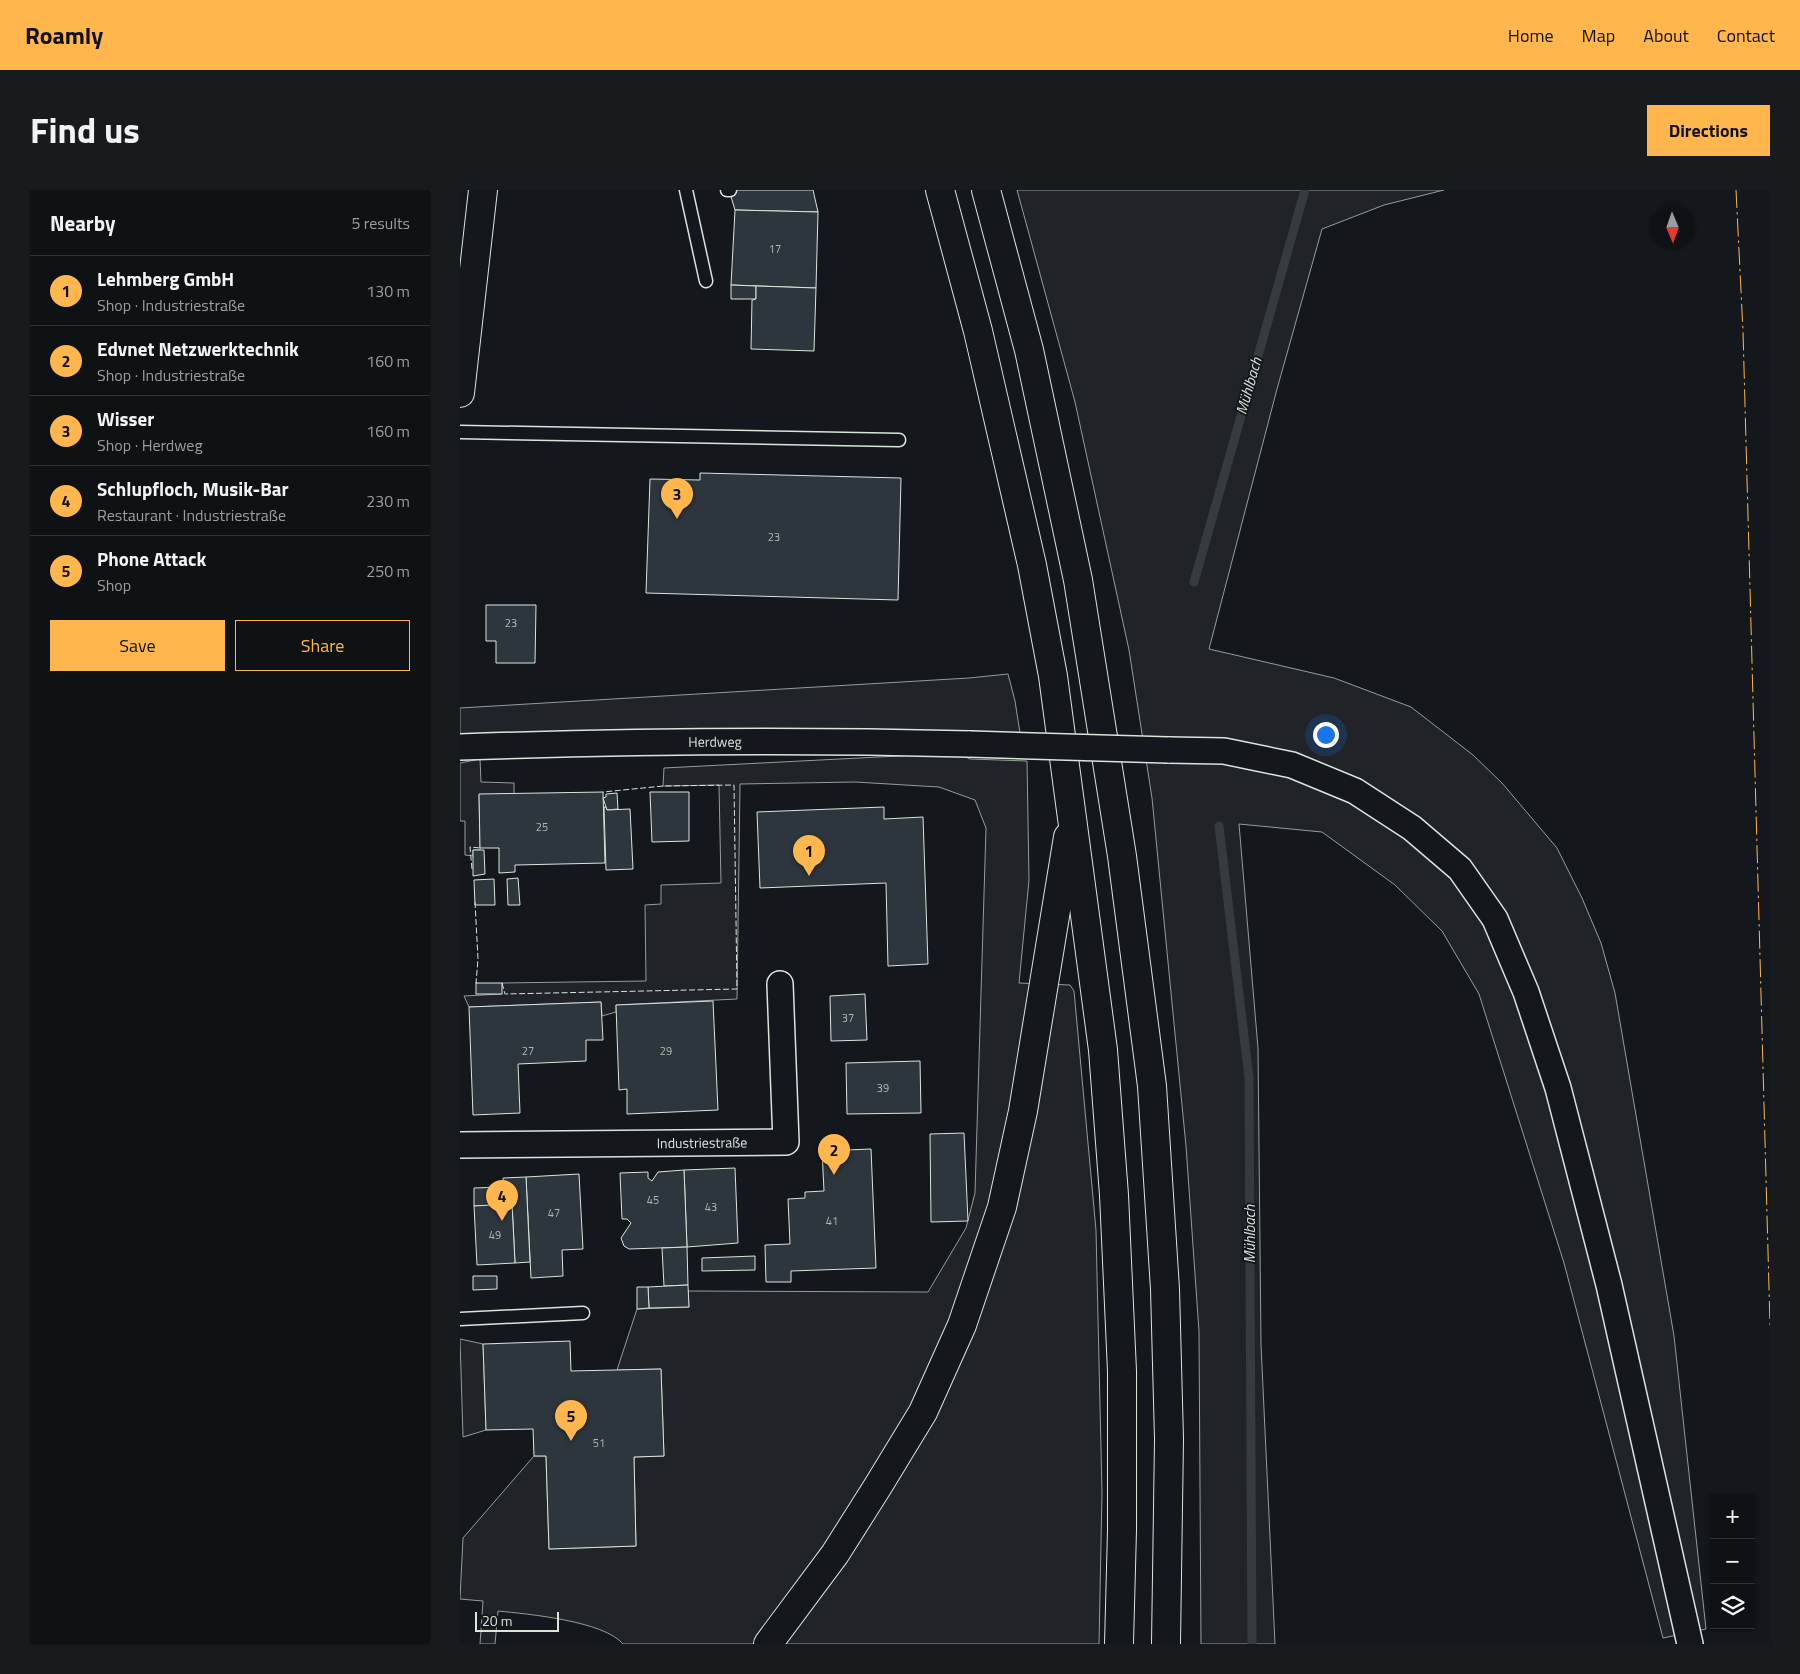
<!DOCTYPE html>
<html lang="en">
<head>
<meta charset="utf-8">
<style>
  :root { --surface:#0f1215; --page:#181b1e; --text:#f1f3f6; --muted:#9b9ea0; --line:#2f3234; --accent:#ffb74d }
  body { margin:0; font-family:"Titillium Web",sans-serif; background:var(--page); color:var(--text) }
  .controls { position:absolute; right:15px; bottom:15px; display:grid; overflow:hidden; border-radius:0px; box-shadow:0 1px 4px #0004 }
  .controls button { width:45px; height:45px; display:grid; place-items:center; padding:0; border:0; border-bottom:1px solid var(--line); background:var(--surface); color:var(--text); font:25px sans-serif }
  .compass { position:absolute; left:1190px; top:15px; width:45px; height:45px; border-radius:50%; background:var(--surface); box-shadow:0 1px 4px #0004; rotate:178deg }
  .scale { position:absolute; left:15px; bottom:12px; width:84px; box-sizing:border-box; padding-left:5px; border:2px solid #d8e6dc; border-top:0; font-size:14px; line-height:18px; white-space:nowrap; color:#d8e6dc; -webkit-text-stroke:4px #14181c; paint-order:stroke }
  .you { position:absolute; left:865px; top:544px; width:18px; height:18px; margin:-12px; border:4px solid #fff; border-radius:50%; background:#1a73e8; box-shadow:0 0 0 8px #1a73e833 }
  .badge { display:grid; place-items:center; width:32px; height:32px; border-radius:50%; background:var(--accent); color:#111; font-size:16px; font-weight:700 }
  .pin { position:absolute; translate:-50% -41px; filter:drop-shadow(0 1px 2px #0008) }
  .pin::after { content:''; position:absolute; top:26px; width:18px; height:15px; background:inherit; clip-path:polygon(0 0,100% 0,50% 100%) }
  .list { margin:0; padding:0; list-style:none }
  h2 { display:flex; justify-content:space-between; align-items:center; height:65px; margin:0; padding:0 20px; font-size:21px }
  h2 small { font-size:16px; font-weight:400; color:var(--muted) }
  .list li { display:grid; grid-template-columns:32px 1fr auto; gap:15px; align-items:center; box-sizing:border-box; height:70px; padding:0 20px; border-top:1px solid var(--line) }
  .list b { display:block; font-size:19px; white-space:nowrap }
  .list p { margin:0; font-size:16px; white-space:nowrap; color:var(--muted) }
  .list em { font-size:16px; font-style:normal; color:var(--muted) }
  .actions { display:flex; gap:10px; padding:15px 20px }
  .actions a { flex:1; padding:11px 0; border:1px solid var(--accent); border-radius:0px; text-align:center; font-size:18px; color:var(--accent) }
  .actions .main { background:var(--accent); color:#111 }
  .icon { flex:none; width:28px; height:28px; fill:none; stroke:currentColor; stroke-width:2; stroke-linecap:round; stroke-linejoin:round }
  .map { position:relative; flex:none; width:1310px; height:1454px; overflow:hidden; border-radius:0px }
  header { display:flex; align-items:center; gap:30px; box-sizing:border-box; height:70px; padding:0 25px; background:var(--accent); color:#111 }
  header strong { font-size:24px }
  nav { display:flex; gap:28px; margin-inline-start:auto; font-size:18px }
  .intro { display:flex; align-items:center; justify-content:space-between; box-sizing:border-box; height:120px; padding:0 30px }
  h1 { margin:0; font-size:35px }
  .button { padding:12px 22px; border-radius:0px; background:var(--accent); color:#111; font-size:18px; font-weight:700 }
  main { display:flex; gap:30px; padding:0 30px }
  aside { flex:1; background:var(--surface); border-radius:0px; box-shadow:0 1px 4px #0004 }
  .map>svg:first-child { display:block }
</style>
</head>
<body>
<header>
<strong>Roamly</strong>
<nav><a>Home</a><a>Map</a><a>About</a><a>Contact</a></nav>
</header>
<div class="intro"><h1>Find us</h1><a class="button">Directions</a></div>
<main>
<aside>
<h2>Nearby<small>5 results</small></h2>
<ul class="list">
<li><span class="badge">1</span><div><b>Lehmberg GmbH</b><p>Shop · Industriestraße</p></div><em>130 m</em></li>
<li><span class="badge">2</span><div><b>Edvnet Netzwerktechnik</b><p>Shop · Industriestraße</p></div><em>160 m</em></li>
<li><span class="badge">3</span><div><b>Wisser</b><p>Shop · Herdweg</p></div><em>160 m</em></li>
<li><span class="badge">4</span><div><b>Schlupfloch, Musik-Bar</b><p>Restaurant · Industriestraße</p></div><em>230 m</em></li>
<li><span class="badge">5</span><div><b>Phone Attack</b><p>Shop</p></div><em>250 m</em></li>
</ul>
<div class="actions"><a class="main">Save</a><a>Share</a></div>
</aside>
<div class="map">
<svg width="1310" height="1454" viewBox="0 0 1310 1454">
  <rect width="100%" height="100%" fill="#14181c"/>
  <g fill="#202428" stroke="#939e99">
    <path d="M557,0h427l-60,15 -62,24 -45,160 -68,260 125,29 77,29 62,48 29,28 55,65 25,50 19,45 14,50 59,343 32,293 -43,9 -99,-375 -85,-269 -37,-63 -47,-46 -73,-53 -83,-8 19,224 3,297 14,299h-74l-2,-313 -13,-185 -34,-348 -23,-148 -54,-248z"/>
    <path d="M548,484l7,27 5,32 -49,-2 -511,7v-30l509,-30z"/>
    <path d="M497,563l13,6 57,2 2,119 -10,103 51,2 4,6 22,239 6,263 -3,151h-476c-19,-23 -95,-30 -125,-33l-3,33h-15l3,-43 -23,-2 3,-61 71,-82h12l3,93 87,-3 -2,-89 30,-1 -3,-87 -44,1 20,-61 52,-2 -1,-16 240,1 38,-64 9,-35 11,-365 -11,-28 -36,-13 -84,-5 -115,2 -3,215 -121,6v7l-14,4 -1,-14 -132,5 -5,-11 37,-2 1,-11 144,-2 -1,-76 16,-1v-19l60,-2 -2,-98 -56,1 1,-18z"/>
    <path d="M20,569l1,23 33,1v11l-35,1 1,53v2h-7v6l-8,-1v-34h-5v-58z"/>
    <path d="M0,1149l23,5 3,86 -23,7z"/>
  </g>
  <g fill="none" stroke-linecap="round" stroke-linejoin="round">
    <g stroke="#363b3e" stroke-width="9">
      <path d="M734,392l111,-392"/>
      <path d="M759,636l30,252 3,566"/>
    </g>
  </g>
  <g fill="#2c363c" stroke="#d8e6dc">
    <path d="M269,0h84l5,22 -83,-2z"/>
    <path d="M275,20l83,2 -2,76 -85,-3z"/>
    <path d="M271,95l25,1v13h-25z"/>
    <path d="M296,96l60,2 -2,63 -63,-2 1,-49 4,-1z"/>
    <path d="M240,283l201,5 -3,122 -252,-7 4,-114 50,1z"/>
    <path d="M26,415h50l-1,58h-39v-22h-10z"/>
    <path d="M143,602l2,71 -90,2v7l-16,1v-25h-19l-1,-54z"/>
    <path d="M190,602h39v49l-37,1z"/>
    <path d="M157,603l1,16 -11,1 -4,-12 3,-1v-3z"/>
    <path d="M144,617h2l1,3 23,-1 3,60 -27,1z"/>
    <path d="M424,617v12l39,-2 5,147 -40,2 -2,-83 -126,5 -3,-76z"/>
    <path d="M13,660h11l1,24 -12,2z"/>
    <path d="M58,688l2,27h-12l-1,-26z"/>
    <path d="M34,689l1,26h-20l-1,-25z"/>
    <rect x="16" y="793" width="26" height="11"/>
    <path d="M405,804l2,46 -36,1 -1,-45z"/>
    <path d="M253,811l5,109 -91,4v-25l-8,1 -3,-85z"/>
    <path d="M141,812l2,38h-17v21l-68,3 2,49 -47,2 -4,-108z"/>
    <path d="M460,871l1,52 -74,1 -1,-51z"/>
    <path d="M504,943l4,88 -37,1 -1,-88z"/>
    <path d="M411,959l5,119 -85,3v11h-25l-1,-37 25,-1 -2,-45 17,-1v-6l19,-1 -2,-40z"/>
    <path d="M275,978l3,75 -51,4 -3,-77z"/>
    <path d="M224,980l3,77 -58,2 -5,-3 -3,-8 10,-15 -4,-4h-5l-2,-46 28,-1v6l4,3 6,-9z"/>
    <path d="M119,984l4,75 -21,1 1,26 -32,2 -5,-101z"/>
    <path d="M66,987l4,85 -15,1 -3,-59 -38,2v-18l29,-1v-9z"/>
    <path d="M52,1014l3,59 -38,2 -3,-59z"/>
    <path d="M227,1057l1,38 -24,1 -2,-38z"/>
    <path d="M295,1066v14l-53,1v-13z"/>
    <path d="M13,1086h24v13l-24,1z"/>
    <path d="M228,1095l1,22 -40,1 -1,-21z"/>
    <path d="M177,1097h11l1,21 -12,1z"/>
    <path d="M110,1151l1,30 90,-2 3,87 -30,1 2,89 -87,3 -3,-93h-12l-1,-27 -47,1 -3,-86z"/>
  </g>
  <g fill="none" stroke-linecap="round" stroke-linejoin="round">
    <g stroke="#d8e6dc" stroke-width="15">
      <g id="service">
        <path d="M226,0l20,91"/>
        <path d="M267,0h3"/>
        <path d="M0,242l439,8"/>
        <path d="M0,1129l123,-6"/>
      </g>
    </g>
    <g stroke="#d8e6dc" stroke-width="28">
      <g id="minor">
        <path id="s1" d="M0,557c170,-6 340,-7 510,-3"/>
        <path d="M708,560l56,1 68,14 63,26 57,37 48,41 35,50 31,73 32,96 51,197 81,359"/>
        <path id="s2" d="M0,955l326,-3 -6,-158"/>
      </g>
    </g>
    <g stroke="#d8e6dc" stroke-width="30">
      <path id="tertiary" d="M0,203l23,-203"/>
    </g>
    <g stroke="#d8e6dc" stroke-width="30">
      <g id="trunk">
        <path d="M480,0l38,141 54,234 21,111 50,374 11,145 8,176v159l-3,114"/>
        <path d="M526,0l43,160 49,230 44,276 30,230 13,203 4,150 -3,205"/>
        <path d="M308,1454l67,-90 43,-68 45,-74 39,-87 40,-118 21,-96 45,-274"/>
      </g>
    </g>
    <use href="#service" stroke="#14181c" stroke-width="12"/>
    <use href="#minor" stroke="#14181c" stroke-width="25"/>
    <use href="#tertiary" stroke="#14181c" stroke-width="28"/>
    <use href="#trunk" stroke="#14181c" stroke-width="28"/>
    <g stroke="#d8e6dc" stroke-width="28" stroke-linecap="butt">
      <path id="minor-bridge" d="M510,554l198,6"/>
    </g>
    <use href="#minor-bridge" stroke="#14181c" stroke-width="25"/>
    <g stroke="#d8e6dc" stroke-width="1" stroke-dasharray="6 2.5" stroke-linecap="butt">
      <path d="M12,679l-2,-22 10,1"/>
      <path d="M15,712l3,57 -2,24h4"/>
      <path d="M42,793l3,11 232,-5 -3,-204 -71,1 -60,6"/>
    </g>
    <path stroke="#ffb74d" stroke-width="1" stroke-dasharray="18 4 2.5 4" stroke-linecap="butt" d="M1276,0l7,141 27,994"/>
  </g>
  <g text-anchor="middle" stroke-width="4" stroke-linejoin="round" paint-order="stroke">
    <g font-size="11" fill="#adbab4">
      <text x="315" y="63">17</text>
      <text x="314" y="351">23</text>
      <text x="51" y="437">23</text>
      <text x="82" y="641">25</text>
      <text x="388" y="832">37</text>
      <text x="68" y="865">27</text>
      <text x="206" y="865">29</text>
      <text x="423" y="902">39</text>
      <text x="193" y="1014">45</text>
      <text x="251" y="1021">43</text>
      <text x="94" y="1027">47</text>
      <text x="372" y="1035">41</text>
      <text x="35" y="1049">49</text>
      <text x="139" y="1257">51</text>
    </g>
    <g font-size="14" fill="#d8e6dc" stroke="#14181c">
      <text dy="5" stroke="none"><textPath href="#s1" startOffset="255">Herdweg</textPath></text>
      <text dy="5" stroke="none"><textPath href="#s2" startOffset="242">Industriestraße</textPath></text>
    </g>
    <g font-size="15" font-style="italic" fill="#d8e6dc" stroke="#14181c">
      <text transform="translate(789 196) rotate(-74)" y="5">Mühlbach</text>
      <text transform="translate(790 1044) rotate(-90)" y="5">Mühlbach</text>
    </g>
  </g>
</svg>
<div class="controls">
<button>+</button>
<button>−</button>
<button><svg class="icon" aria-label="layers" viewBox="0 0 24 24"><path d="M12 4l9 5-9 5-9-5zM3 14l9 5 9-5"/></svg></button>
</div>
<svg class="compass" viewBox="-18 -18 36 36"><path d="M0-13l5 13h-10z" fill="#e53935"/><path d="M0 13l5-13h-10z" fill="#9b9ea0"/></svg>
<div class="scale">20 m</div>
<div class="you"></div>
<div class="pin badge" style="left:349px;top:686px">1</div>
<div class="pin badge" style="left:374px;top:985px">2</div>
<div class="pin badge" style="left:217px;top:329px">3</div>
<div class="pin badge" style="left:42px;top:1031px">4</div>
<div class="pin badge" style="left:111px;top:1251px">5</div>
</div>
</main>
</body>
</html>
